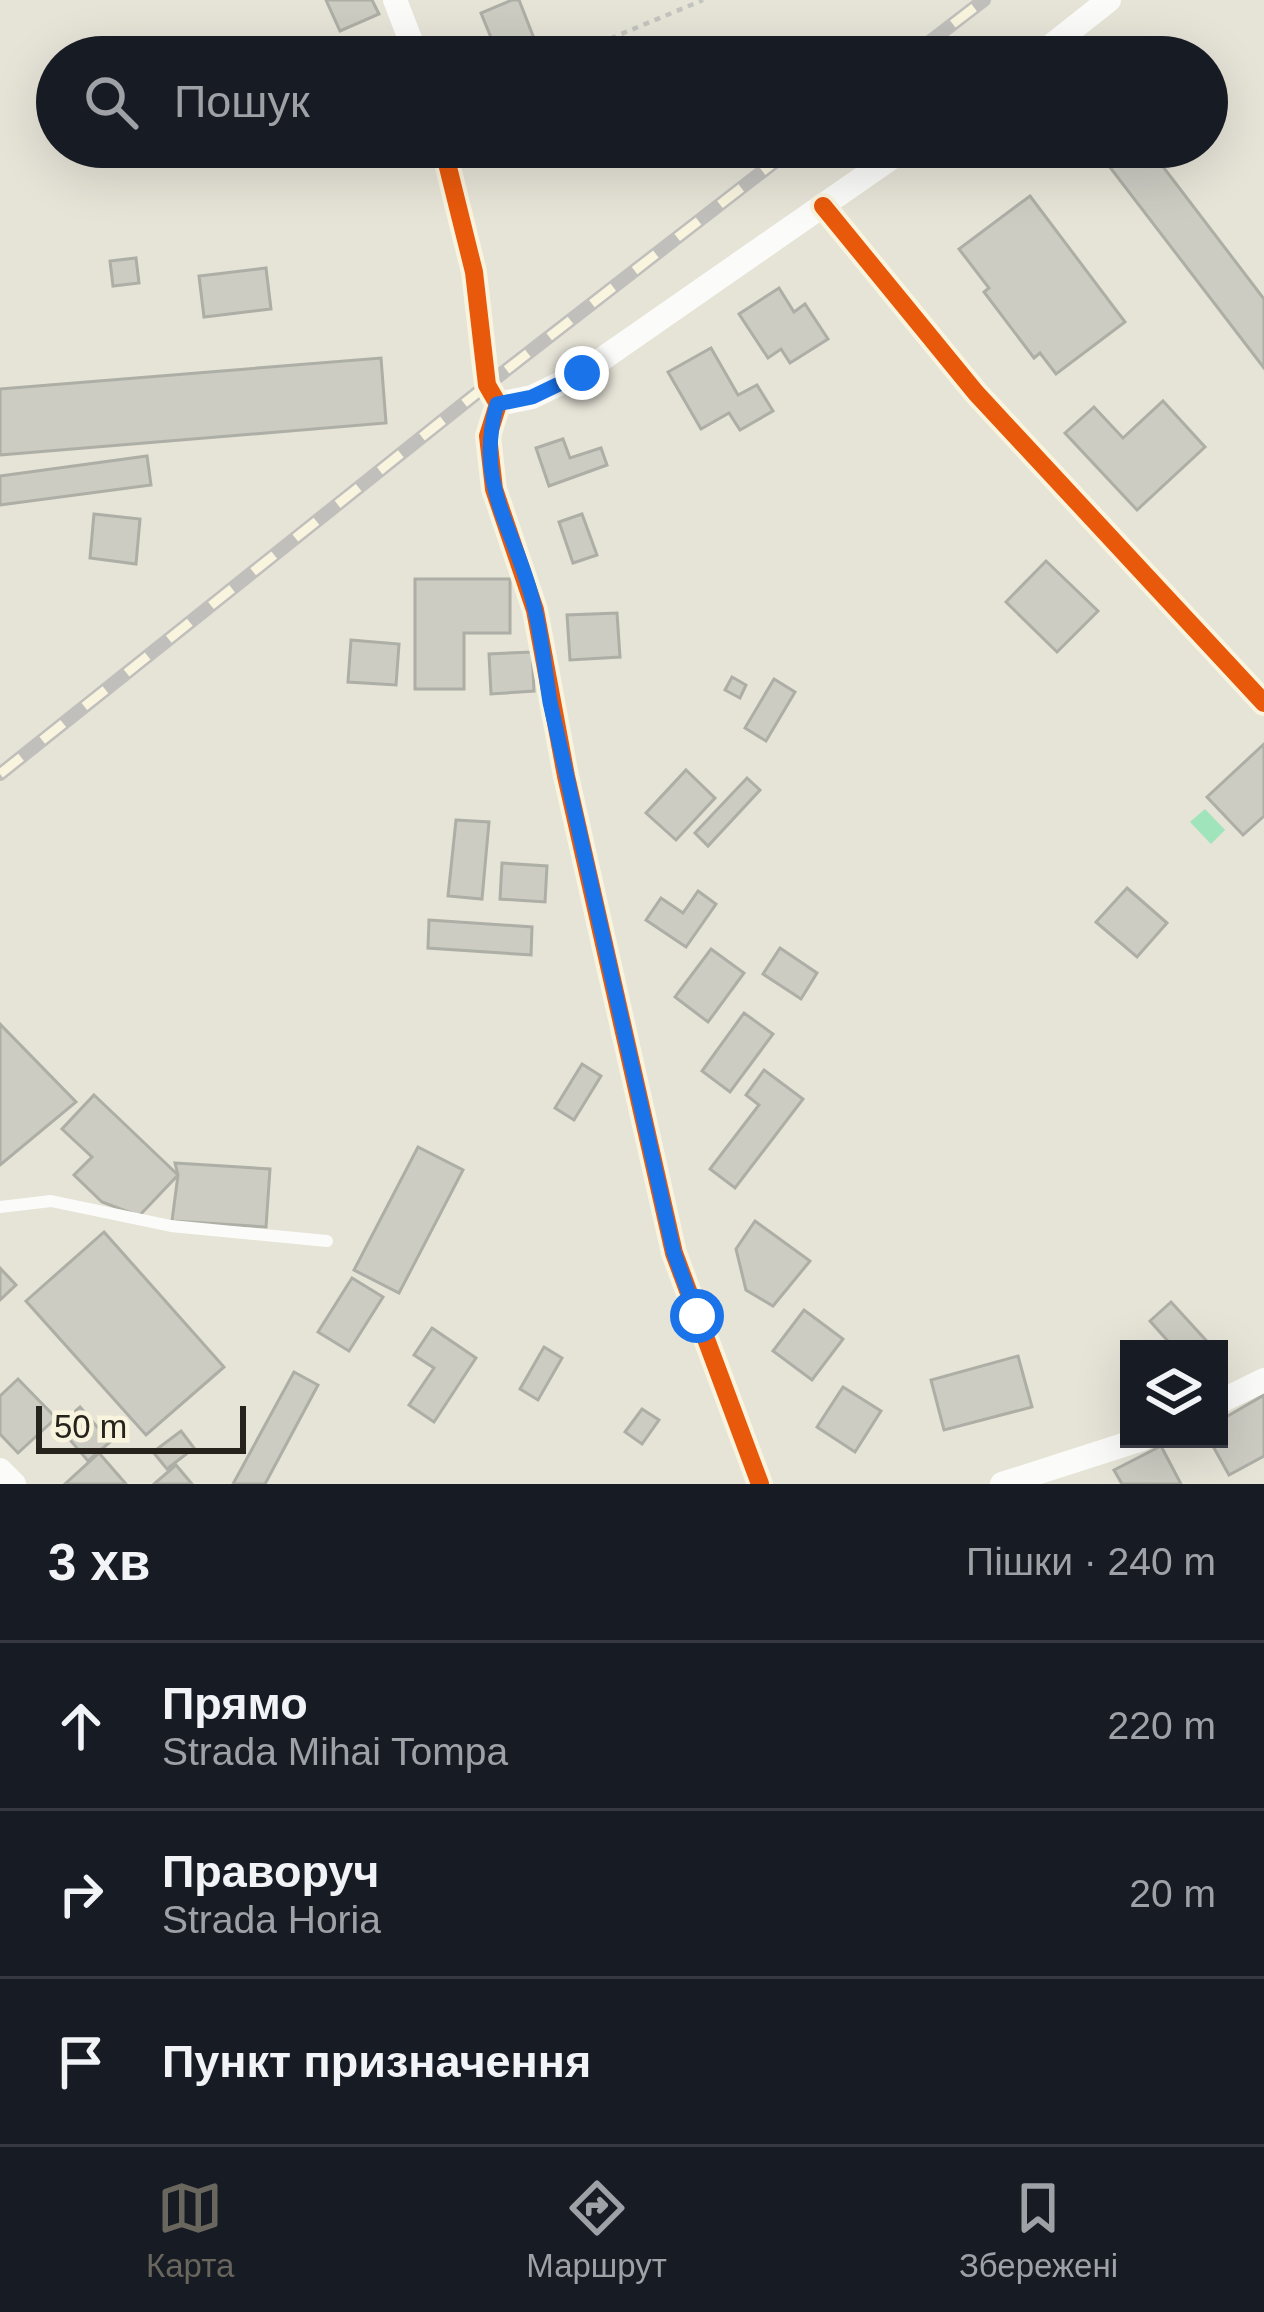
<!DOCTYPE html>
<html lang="uk">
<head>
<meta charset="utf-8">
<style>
  :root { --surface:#171b24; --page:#242831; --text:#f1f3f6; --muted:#9ea1a6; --line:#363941; --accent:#69665d }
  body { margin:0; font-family:Helvetica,sans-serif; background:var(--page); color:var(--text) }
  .controls { position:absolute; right:36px; bottom:36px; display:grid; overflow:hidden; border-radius:0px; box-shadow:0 12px 48px #0002 }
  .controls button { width:108px; height:108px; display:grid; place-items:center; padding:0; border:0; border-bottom:3px solid var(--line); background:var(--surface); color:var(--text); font:60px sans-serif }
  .scale { position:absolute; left:36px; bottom:30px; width:210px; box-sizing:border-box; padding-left:12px; border:6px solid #25231b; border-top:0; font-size:33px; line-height:42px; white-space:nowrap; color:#25231b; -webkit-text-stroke:9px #f9f4de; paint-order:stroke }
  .stop { position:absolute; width:36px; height:36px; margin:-27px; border:9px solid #1a73e8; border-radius:50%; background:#fff }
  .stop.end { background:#1a73e8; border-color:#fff; box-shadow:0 3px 12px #0008 }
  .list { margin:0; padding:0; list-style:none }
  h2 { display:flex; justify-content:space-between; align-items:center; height:156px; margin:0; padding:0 48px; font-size:51px }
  h2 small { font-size:39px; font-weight:400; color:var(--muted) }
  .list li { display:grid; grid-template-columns:78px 1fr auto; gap:36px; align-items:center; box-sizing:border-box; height:168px; padding:0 48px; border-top:3px solid var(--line) }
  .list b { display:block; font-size:45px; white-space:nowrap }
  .list p { margin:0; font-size:39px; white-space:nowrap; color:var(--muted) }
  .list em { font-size:39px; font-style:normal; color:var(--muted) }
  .icon { flex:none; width:66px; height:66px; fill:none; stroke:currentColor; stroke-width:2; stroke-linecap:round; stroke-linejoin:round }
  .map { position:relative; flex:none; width:1264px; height:1484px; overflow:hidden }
  .search { position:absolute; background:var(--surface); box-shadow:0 12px 48px #0002; left:36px; right:36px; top:36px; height:132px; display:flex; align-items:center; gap:30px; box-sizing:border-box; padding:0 42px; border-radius:66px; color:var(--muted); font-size:45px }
  .sheet { height:660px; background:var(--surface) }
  nav { display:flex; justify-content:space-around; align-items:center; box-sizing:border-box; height:168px; border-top:3px solid var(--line); background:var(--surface); font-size:33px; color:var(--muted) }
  nav a { display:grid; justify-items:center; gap:6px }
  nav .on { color:var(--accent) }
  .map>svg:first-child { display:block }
</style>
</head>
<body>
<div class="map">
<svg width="1264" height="1484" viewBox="0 0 1264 1484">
  <rect width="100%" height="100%" fill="#e6e3d7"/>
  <path fill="#a0e4bc" d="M1205,809l20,21 -14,14 -21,-22z"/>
  <g fill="#ccccc3" stroke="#adaea5" stroke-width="3">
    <path d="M326,0h46l7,14 -39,17z"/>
    <path d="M512,0h7l18,46 -38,11 -18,-44z"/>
    <path d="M352,43l5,14h-45z"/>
    <path d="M1133,147h15l116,152v69l-155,-202z"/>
    <path d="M1030,196l95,126 -69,52 -16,-21 -6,5 -50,-66 5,-4 -30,-39z"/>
    <path d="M136,258l3,25 -26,3 -3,-25z"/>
    <path d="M266,268l5,41 -67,8 -5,-41z"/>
    <path d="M779,288l15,24 11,-8 23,35 -38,24 -9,-14 -13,9 -29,-44z"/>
    <path d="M711,348l27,47 19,-10 16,26 -33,19 -11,-17 -28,16 -33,-57z"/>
    <path d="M381,358l5,65 -386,32v-66z"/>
    <path d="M1163,401l42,46 -68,63 -72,-77 29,-26 29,31z"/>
    <path d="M563,439l7,19 31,-10 6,17 -58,21 -13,-38z"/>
    <path d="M147,456l4,29 -151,20v-29z"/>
    <path d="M94,514l46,5 -4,45 -46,-6z"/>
    <path d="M582,514l15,41 -24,8 -14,-41z"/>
    <path d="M1046,561l52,50 -41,41 -51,-50z"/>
    <path d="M415,579h95v54h-46v56h-49z"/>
    <path d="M617,613l3,44 -50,3 -3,-45z"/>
    <path d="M351,640l48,4 -3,41 -48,-3z"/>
    <path d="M532,652l2,39 -43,3 -2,-40z"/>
    <path d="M732,677l14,8 -6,13 -15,-8z"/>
    <path d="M774,679l21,13 -29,49 -21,-13z"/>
    <path d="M1264,744v72l-21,19 -36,-38z"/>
    <path d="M686,770l29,28 -39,42 -30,-27z"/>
    <path d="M747,778l13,12 -52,56 -13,-13z"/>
    <path d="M456,820l33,2 -7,77 -34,-3z"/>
    <path d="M502,863l45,3 -2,36 -45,-3z"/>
    <path d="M1127,888l40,35 -30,34 -41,-35z"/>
    <path d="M698,891l18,13 -30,43 -40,-27 15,-22 22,15z"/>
    <path d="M429,920l103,7 -1,28 -103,-7z"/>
    <path d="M780,948l37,25 -16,26 -38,-25z"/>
    <path d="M711,949l33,24 -36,49 -33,-25z"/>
    <path d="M744,1013l29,21 -43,58 -28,-21z"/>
    <path d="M0,1024l76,78 -76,63z"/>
    <path d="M582,1064l19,12 -27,44 -19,-12z"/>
    <path d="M764,1070l39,29 -68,89 -25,-19 49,-64 -13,-10z"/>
    <path d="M94,1095l84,80 -39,41 -37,-14 -28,-27 18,-18 -30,-28z"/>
    <path d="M418,1147l45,23 -64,123 -45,-23z"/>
    <path d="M175,1163l95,6 -4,58 -94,-6 6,-46z"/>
    <path d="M755,1221l55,40 -37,45 -27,-16 -10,-41z"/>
    <path d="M104,1232l120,135 -78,68 -120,-134z"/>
    <path d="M0,1268l16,17 -16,15z"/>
    <path d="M352,1278l31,19 -34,54 -31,-19z"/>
    <path d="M1171,1302l43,47h-39l-25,-28z"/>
    <path d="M804,1310l39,29 -31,41 -39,-29z"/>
    <path d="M432,1328l44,30 -42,64 -25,-17 25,-37 -20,-13z"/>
    <path d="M544,1347l18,11 -24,42 -18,-11z"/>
    <path d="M1018,1356l14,51 -88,23 -13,-50z"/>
    <path d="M294,1372l24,13 -53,99h-32z"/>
    <path d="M18,1379l38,39 -38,35 -18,-19v-38z"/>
    <path d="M843,1387l38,24 -26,41 -38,-25z"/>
    <path d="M1264,1395v61l-35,19 -20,-36h10v-18z"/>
    <path d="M80,1407l30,35 -22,19 -30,-35z"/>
    <path d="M642,1409l17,11 -17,24 -17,-12z"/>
    <path d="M181,1431l13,17 -27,21 -14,-17z"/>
    <path d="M1161,1446l20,38h-59l-8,-14z"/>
    <path d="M99,1453l27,31h-61z"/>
    <path d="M176,1465l16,19h-38z"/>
  </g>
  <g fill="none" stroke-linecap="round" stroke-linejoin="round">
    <path stroke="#c3c3bf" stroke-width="4.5" stroke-dasharray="6 6" stroke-linecap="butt" d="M566,57l137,-57"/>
    <path stroke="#fbfbf9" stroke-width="12" d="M0,1207l51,-6 120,25 156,15"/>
    <g stroke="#fbfbf9" stroke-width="24">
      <path d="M395,0l22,57"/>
      <path d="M1037,57l72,-57"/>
      <path d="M443,147l31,125 13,113 11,19 -10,32 6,53 41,121 31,166 108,477 86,231"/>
      <path d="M823,206l153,187 288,310"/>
      <path d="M498,404l34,-7 50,-24 325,-226"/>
      <path d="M1219,1402l45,-22"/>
      <path d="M0,1470l14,14"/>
      <path d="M1002,1484l140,-45"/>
    </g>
    <g stroke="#c0bfbc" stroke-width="14">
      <g id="rail">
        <path d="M910,57l74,-57"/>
        <path d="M0,774l487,-389 307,-238"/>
      </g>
    </g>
    <use href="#rail" stroke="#f9f4de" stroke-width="9" stroke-dasharray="27" stroke-linecap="butt"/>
    <g stroke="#f9f4de" stroke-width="26">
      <g id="cycleway">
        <path d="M443,147l31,125 13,113 11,19 -10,32 6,53 41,121 31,166 108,477 86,231"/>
        <path d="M823,206l153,187 288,310"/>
      </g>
    </g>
    <use href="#cycleway" stroke="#e8590c" stroke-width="18"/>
  </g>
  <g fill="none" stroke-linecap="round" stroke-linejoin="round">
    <path stroke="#1a73e8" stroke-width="15" d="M582,373l-50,24 -35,7c-24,83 21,128 38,206 7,30 10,61 15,92l124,551 23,63"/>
  </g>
</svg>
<div class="controls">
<button><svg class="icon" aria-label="layers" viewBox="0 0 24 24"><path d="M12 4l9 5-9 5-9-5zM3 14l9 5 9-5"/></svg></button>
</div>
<div class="scale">50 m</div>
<div class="stop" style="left:697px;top:1316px"></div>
<div class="stop end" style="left:582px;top:373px"></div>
<div class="search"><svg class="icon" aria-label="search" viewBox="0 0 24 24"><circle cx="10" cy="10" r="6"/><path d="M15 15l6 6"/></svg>Пошук</div>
</div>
<section class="sheet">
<h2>3 хв<small>Пішки · 240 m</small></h2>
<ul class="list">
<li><svg class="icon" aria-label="ahead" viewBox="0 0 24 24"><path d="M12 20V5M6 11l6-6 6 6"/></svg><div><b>Прямо</b><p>Strada Mihai Tompa</p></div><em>220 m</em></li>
<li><svg class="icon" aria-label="right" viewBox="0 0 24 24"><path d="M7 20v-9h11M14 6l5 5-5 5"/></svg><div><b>Праворуч</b><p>Strada Horia</p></div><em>20 m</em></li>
<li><svg class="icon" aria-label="arrive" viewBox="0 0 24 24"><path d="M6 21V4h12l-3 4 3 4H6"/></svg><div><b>Пункт призначення</b></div></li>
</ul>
</section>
<nav>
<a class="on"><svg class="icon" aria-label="map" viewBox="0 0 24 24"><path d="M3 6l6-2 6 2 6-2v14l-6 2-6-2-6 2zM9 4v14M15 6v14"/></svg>Карта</a>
<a><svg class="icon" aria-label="directions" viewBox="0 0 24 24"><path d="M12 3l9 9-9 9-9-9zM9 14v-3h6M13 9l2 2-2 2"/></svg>Маршрут</a>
<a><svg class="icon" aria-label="saved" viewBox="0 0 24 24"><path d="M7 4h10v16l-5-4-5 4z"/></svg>Збережені</a>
</nav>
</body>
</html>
